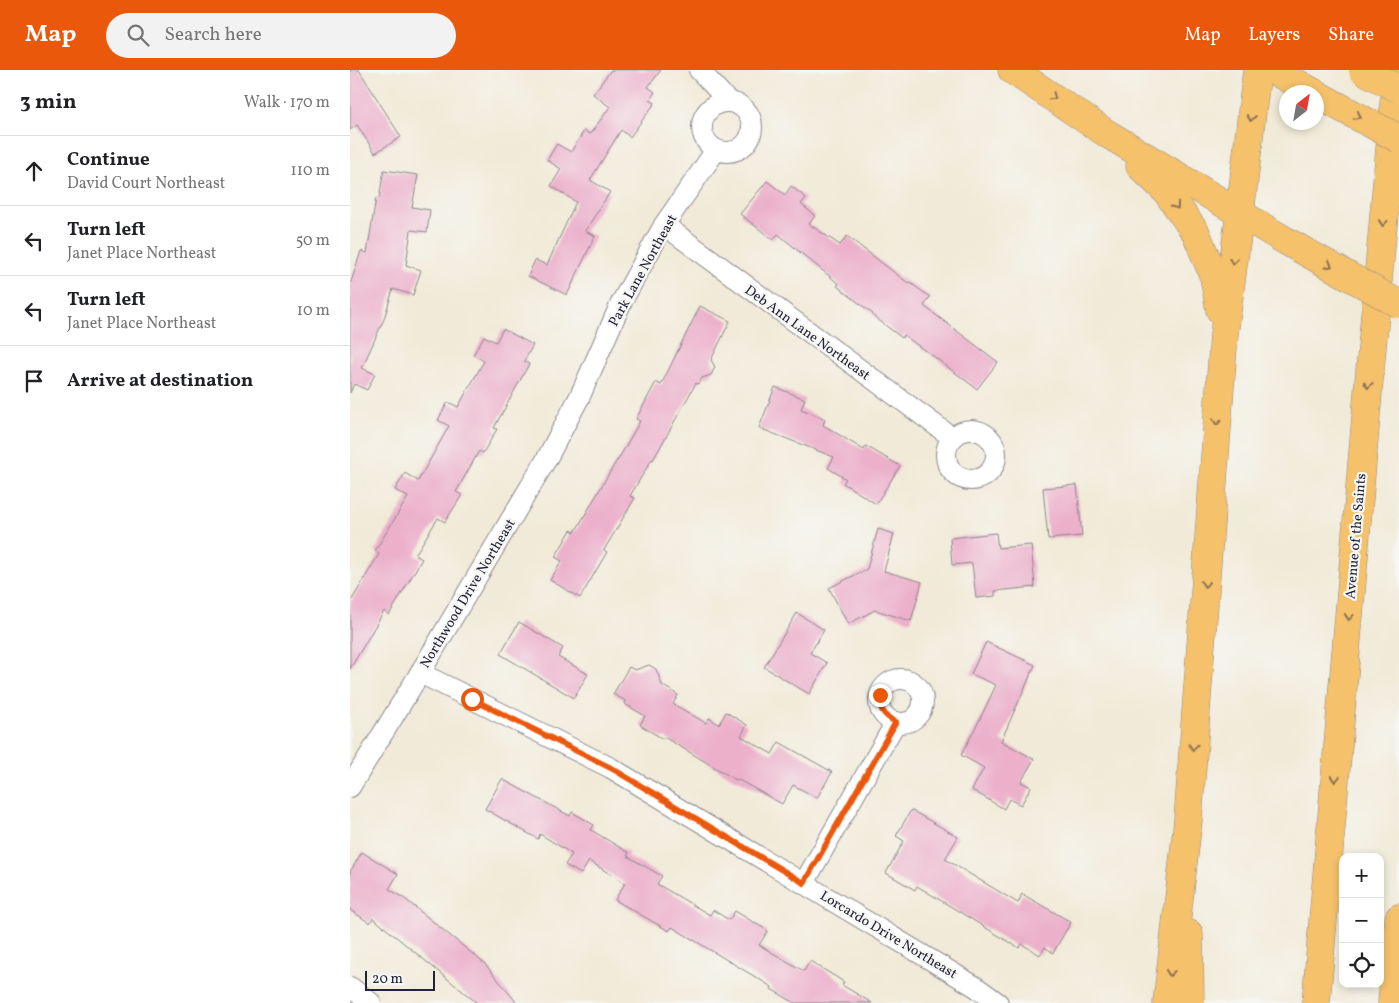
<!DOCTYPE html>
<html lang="en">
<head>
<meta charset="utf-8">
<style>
  :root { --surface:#fff; --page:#f2f2f2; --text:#202124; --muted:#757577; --line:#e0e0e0; --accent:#ea580c }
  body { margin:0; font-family:Vollkorn,serif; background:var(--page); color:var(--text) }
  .controls { position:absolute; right:15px; bottom:15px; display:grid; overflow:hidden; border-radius:10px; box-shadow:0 2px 8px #0003 }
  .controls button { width:45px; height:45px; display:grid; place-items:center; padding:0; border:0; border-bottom:1px solid var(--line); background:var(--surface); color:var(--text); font:25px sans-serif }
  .compass { position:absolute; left:929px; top:15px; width:45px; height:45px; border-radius:50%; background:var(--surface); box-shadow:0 2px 8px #0003; rotate:31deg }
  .scale { position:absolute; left:15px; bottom:12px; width:70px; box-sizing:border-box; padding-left:5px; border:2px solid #22223b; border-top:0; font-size:14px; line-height:18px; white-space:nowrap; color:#22223b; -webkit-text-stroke:4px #f6f6f2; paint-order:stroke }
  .stop { position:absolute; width:15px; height:15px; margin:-11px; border:4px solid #ea580c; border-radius:50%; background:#fff }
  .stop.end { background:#ea580c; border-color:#fff; box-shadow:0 1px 5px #0008 }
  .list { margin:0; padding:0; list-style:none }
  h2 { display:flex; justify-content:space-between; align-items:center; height:65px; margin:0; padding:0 20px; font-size:21px }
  h2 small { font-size:16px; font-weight:400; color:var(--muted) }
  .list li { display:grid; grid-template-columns:32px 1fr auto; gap:15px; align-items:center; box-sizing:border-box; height:70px; padding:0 20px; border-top:1px solid var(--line) }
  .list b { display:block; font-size:19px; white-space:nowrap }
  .list p { margin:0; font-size:16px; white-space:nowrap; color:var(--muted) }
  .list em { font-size:16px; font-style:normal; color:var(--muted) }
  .icon { flex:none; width:28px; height:28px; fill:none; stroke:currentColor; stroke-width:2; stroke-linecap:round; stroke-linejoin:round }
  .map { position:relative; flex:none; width:1049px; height:933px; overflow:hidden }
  header { display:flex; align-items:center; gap:30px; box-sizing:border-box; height:70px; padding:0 25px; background:var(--accent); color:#fff }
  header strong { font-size:24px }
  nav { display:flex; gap:28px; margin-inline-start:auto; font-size:18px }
  .search { width:350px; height:45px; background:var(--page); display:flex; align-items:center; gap:12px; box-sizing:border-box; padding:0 18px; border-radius:28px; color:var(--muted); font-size:19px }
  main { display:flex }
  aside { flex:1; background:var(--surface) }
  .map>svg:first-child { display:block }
</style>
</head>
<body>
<header>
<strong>Map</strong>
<div class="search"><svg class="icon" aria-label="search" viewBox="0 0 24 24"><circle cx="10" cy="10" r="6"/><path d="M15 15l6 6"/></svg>Search here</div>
<nav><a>Map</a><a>Layers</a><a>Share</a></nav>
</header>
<main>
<aside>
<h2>3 min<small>Walk · 170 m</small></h2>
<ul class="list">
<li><svg class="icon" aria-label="ahead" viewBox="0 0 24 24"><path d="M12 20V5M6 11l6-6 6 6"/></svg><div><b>Continue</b><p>David Court Northeast</p></div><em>110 m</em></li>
<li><svg class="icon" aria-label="left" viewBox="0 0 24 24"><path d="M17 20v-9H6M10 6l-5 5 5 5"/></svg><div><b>Turn left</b><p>Janet Place Northeast</p></div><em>50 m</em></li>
<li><svg class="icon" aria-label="left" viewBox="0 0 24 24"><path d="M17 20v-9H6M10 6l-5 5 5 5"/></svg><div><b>Turn left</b><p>Janet Place Northeast</p></div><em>10 m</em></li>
<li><svg class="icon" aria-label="arrive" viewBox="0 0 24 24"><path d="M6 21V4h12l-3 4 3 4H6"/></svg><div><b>Arrive at destination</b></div></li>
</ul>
</aside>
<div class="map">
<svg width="1049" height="933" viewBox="0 0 1049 933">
  <rect width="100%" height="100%" fill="#f6f6f2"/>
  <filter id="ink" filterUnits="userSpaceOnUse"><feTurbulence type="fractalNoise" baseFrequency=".02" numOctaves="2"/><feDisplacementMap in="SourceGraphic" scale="10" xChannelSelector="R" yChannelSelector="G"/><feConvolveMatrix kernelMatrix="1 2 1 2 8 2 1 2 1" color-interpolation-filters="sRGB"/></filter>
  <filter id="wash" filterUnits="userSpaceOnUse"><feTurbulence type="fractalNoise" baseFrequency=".0096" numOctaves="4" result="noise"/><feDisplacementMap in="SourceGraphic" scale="20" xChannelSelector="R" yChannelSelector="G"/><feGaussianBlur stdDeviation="1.12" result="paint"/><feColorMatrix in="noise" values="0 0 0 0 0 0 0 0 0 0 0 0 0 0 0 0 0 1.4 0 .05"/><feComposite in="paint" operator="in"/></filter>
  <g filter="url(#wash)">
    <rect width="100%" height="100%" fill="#f1ead8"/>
    <g id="blocks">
      <g fill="#ecb0cb">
        <path d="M0,0h9l42,67 -26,16 -18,-28 -7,5z"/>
        <path d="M261,0h50l-13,17 7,5 -5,8 5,3 -25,34 -9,-7 -31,50 20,12 -25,39 10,5 -28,59 -39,-19 7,-16 12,5 29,-63 -25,-16 10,-17 -14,-9 10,-16 14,8 13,-21 6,3 20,-27 -17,-13z"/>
        <path d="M34,100l34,5 -6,32 18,3 -3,22 -16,-2 -5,35 15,5 -8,25 -20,-6 -9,30 -22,49 13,6 -8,16 -13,-6 -4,9v-108l11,-34 6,2 9,-55 3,1z"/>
        <path d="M417,111l18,14 6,-9 15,12 -5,6 14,12 -6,8 31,21 7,-9 61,47 1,-1 21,15 -6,9 74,56 -21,27 -52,-39v1l-21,-16 -2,3 -30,-23 1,-1 -36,-28 2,-2 -61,-50 -5,6 -33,-26z"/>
        <path d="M350,236l30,15 -19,39 4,7 -4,8 -9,3 -4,6 -2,-1 -43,77 -1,-1 -22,37 5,2 -31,52 3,2 -27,46 -30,-18 12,-19 -7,-4 16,-27 4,2 42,-72h1l22,-39 -4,-2 20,-37 5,3z"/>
        <path d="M153,259l30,16 -9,16 5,3 -35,64 3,1 -14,24 -4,-2 -23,41 6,3 -17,27 -7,-4 -23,37 7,4 -33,56 -5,-4 -34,58v-66l29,-49 -4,-3 33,-54 -13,-7 10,-17 13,8 31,-55 -11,-6 10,-18 10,5 26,-46 -11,-6 11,-19 12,6z"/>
        <path d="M425,317l30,12 -4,10 24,10 -2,6 41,25 2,-4 34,20 -24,38 -33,-21 3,-4 -18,-11 6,-11 -75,-29z"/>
        <path d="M727,415l5,51 -34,3 -5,-51z"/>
        <path d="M528,459l16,5 -10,37 38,11 -11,39 -36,-11 -27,14 -19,-36 38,-19z"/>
        <path d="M646,463l2,15 33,-3 4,42 -40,4v5l-19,2 -4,-35 -20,2 -2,-27z"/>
        <path d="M447,543l27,17 -14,23 17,10 -18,31 -45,-27z"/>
        <path d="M169,552l44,26 -5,9 30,17 -14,24 -74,-44z"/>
        <path d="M636,572l49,23 -34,76 33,18 -13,23 10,5 -10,18 -12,-6 -5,10 -32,-19 12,-22 -23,-13 17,-32 18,-38 -25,-11z"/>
        <path d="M299,595l7,4 6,16 16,10 -5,9 33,19 3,-5 10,6 7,-12 21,13 -6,11 31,18 7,-12 53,30 -15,26 -24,-13 -11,19 -45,-25 -1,1 -72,-43 -1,2 -23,-14 5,-9 -20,-12 1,-3 -13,-7 16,-27 6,3z"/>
        <path d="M152,709l68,37 2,-4 22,13 -3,5 38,23 -2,3 35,20 -5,8 53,31 3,-5 16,10 6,-9 33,20 -9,14 45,26 6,-10 34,21 -2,3 30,18h-77l-24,-14 1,-2 -100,-60 -3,4 -54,-31 10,-17 -36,-22 -8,13 -16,-9 7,-11 -32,-20 -2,5 -53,-30z"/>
        <path d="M561,740l47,27 -13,22 73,44 4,-9 49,28 -18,31 -8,-6 -5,8 -18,-11 -3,4 -102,-62 -2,4 -29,-17 18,-32 -8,-5z"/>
        <path d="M12,782l36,22 -9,15 16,10 80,65 32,39h-40l-104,-85 -3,5 -20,-13v-38z"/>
      </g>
    </g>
  </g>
  <g filter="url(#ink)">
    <use href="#blocks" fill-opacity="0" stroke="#8a868a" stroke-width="1"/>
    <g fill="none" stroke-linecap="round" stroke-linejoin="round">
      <g stroke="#8a868a" stroke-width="22">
        <g id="minor">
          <path d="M349,0l30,32"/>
          <circle cx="377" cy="57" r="25"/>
          <path d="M314,155l289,213"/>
          <circle cx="621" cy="385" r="25"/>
          <path d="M70,603l191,95 365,219 22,16"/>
          <circle cx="551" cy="631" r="22"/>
          <path d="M0,717l70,-114 126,-213 34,-64 41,-93 43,-78 52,-75"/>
          <path d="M454,813l92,-161"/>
          <path d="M0,917l21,16"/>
        </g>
      </g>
      <g stroke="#8a868a" stroke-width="29">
        <g id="motorway">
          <path d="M662,0l94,63 180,108"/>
          <path d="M922,0l41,22"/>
          <path d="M790,96l26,25 30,42 18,44 6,33"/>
          <path d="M839,864l1,69"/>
          <path d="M817,933l21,-183 36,-486 16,-121 17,-143"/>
          <path d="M966,933l53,-622 28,-311"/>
          <path d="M1042,933l7,-85"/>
        </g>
      </g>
      <use href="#minor" stroke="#fff" stroke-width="20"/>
      <use href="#motorway" stroke="#f5c16b" stroke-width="28"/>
      <g stroke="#8a868a" stroke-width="29" stroke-linecap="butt">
        <g id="motorway-bridge">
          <path d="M1013,0l36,19"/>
          <path d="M966,24l83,45"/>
          <path d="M936,171l113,63"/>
        </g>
      </g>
      <use href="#motorway-bridge" stroke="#f5c16b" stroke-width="28"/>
    </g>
    <defs><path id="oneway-chevron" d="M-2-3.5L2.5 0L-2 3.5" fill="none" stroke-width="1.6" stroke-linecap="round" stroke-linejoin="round" transform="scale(1.25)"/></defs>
    <g stroke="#8c7253">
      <use href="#oneway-chevron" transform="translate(703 27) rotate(34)"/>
      <use href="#oneway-chevron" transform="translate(1008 46) rotate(28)"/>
      <use href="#oneway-chevron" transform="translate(901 48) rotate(97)"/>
      <use href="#oneway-chevron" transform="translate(826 136) rotate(54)"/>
      <use href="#oneway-chevron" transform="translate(1033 153) rotate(95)"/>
      <use href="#oneway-chevron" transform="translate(883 191) rotate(98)"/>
      <use href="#oneway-chevron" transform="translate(979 195) rotate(29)"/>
      <use href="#oneway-chevron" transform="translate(1018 315) rotate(95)"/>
      <use href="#oneway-chevron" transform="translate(867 352) rotate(94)"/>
      <use href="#oneway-chevron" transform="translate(855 514) rotate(94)"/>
      <use href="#oneway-chevron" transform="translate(999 547) rotate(95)"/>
      <use href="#oneway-chevron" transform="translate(843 677) rotate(94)"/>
      <use href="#oneway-chevron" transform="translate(985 709) rotate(95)"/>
      <use href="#oneway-chevron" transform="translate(820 903) rotate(97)"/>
    </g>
  </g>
  <g fill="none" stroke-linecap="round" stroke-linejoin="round" filter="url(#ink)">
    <path stroke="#ea580c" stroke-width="6" d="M122,629l139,69 193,115 92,-161c-13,-6 -17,-14 -16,-27"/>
  </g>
  <g text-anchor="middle" stroke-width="4.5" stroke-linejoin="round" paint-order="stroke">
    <g font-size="14" fill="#22223b" stroke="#f6f6f2">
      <text transform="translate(292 200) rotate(-61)" y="5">Park Lane Northeast</text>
      <text transform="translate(458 262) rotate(36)" y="5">Deb Ann Lane Northeast</text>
      <text transform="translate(1005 466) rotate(-85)" y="5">Avenue of the Saints</text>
      <text transform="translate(117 523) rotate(-59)" y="5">Northwood Drive Northeast</text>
      <text transform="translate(539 864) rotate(31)" y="5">Lorcardo Drive Northeast</text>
    </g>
  </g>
</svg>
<div class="controls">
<button>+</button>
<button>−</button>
<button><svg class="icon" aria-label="locate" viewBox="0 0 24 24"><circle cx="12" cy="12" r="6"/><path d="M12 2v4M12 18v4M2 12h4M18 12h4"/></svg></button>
</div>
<svg class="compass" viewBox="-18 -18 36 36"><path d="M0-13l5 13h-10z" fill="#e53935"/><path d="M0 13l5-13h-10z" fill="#757577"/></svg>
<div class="scale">20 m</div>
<div class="stop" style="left:122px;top:629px"></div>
<div class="stop end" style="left:530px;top:625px"></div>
</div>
</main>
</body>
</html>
